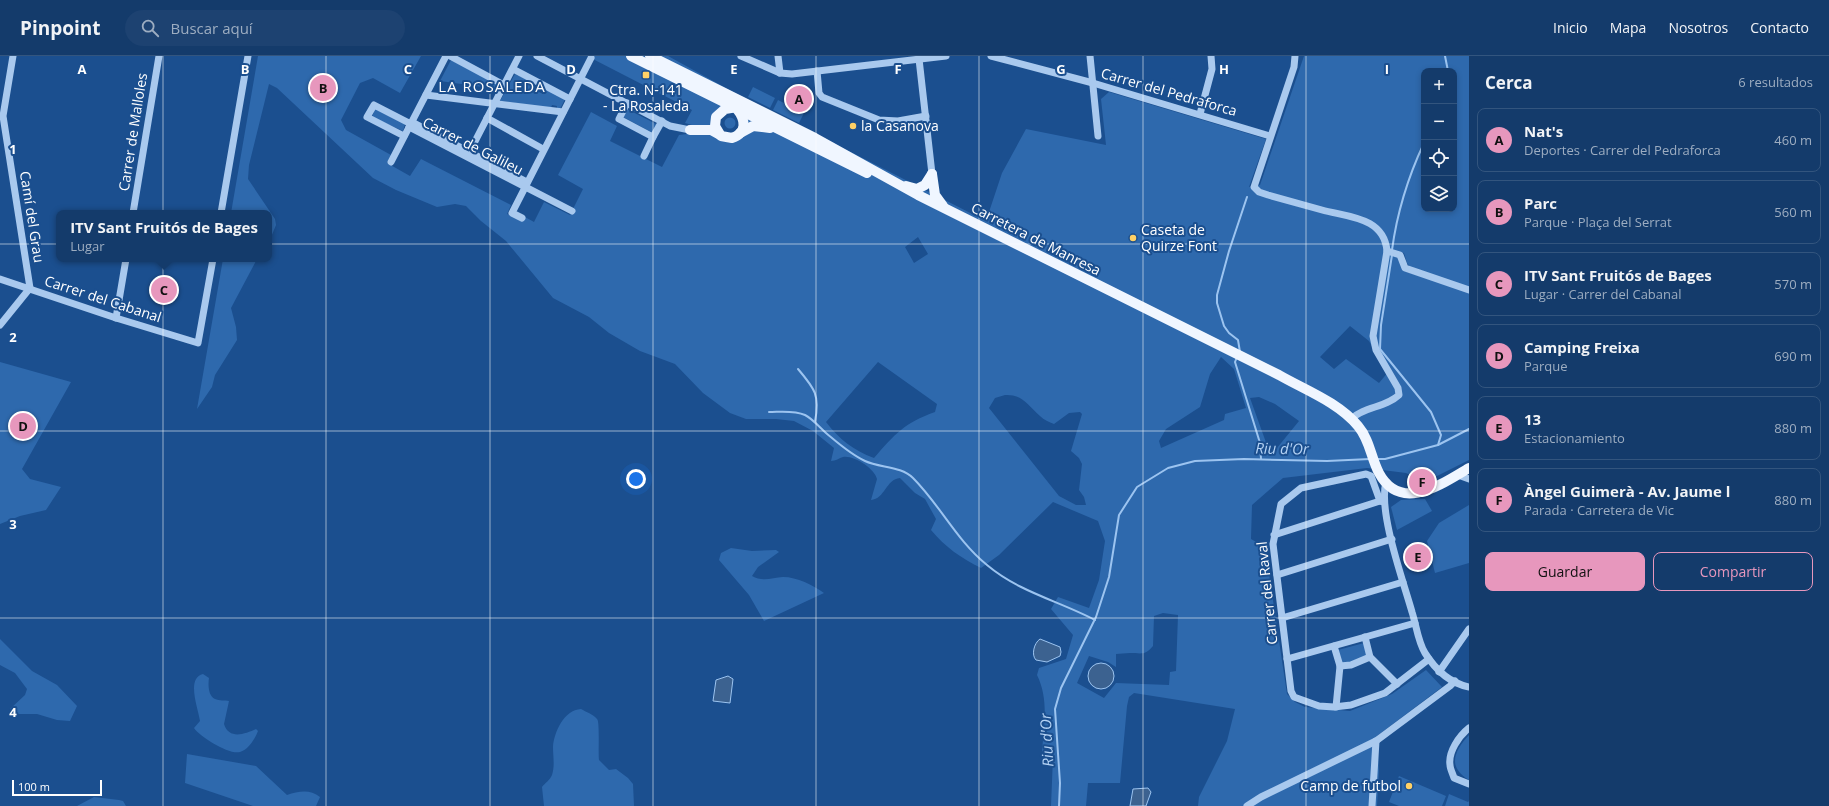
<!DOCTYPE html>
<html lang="es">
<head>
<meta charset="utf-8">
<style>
  :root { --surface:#143b6b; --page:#1d4271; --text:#f1f3f6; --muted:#9dadc1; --line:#33557e; --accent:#e797bd }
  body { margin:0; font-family:"Open Sans",sans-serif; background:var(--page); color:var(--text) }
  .controls { position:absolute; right:12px; top:12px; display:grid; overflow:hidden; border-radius:8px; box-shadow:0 2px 6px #0003 }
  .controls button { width:36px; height:36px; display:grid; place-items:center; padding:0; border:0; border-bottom:1px solid var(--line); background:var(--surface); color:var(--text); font:20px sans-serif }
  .scale { position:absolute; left:12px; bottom:10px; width:90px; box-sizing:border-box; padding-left:4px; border:2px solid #fff; border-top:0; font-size:11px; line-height:14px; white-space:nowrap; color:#fff; -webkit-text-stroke:3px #1b4f8f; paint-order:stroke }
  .you { position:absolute; left:636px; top:423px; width:14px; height:14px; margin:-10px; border:3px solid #fff; border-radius:50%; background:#1a73e8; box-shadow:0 0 0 6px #1a73e833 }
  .badge { display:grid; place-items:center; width:26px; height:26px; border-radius:50%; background:var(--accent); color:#111; font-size:13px; font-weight:700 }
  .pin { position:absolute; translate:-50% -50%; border:2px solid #fff; box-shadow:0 1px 4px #0006 }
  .popup { position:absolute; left:56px; top:154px; width:216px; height:52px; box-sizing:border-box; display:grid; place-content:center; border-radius:8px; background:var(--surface); filter:drop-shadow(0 1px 3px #0005); font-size:13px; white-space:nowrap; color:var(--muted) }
  .popup b { font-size:15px; color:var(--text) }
  .popup::after { content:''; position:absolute; left:50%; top:100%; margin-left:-8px; border:8px solid transparent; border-top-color:var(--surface) }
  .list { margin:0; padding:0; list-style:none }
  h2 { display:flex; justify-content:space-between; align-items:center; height:52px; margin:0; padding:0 16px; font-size:17px }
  h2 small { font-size:13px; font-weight:400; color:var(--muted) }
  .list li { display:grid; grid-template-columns:26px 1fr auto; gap:12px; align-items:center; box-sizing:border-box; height:64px; margin:0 8px 8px; padding:0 8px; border:1px solid var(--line); border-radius:8px }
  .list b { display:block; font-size:15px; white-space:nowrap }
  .list p { margin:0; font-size:13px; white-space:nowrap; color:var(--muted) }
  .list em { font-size:13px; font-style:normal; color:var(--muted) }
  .actions { display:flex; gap:8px; padding:12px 16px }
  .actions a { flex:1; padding:9px 0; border:1px solid var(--accent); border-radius:8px; text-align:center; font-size:14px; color:var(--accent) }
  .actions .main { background:var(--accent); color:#111 }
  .icon { flex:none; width:22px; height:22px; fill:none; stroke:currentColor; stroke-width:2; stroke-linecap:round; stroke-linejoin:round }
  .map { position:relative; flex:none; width:1469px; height:750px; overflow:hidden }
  header { display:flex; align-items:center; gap:24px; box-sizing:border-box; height:56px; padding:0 20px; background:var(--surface); border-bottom:1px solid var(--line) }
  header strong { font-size:19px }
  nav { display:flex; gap:22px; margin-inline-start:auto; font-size:14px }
  .search { width:280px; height:36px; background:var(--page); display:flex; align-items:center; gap:10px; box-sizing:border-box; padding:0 14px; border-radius:22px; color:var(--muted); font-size:15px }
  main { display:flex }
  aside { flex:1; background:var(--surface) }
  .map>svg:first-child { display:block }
</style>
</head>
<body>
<header>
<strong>Pinpoint</strong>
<div class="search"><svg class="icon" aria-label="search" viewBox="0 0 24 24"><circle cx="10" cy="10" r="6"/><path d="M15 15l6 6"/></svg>Buscar aquí</div>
<nav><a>Inicio</a><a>Mapa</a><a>Nosotros</a><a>Contacto</a></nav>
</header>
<main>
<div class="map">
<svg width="1469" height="750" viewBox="0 0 1469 750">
  <rect width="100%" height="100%" fill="#1b4f8f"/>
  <g fill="#2e69ad" fill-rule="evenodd">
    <path d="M258,0h163l-21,37 -27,-15 -13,5 -19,37 5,10 45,25 -4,8 23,13 11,-17 90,46 -4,9 15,7 3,-4 9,5 10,-20 26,13 13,-26 -25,-14 33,-63 26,14 -7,15 52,26 17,-32 8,-1 5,-9 -7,-2 7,-13 -105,-54h81l67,37 251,128 16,-48 24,-44 80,16 -5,-46 8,-7 157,47 -17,48 11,-2 44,-129h165v231l-58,-19 -4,-5 -3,-10 -4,-1v11l4,8 65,21v168l-38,19 -15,-1 -10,-5 -39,-5 -84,10 -31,27 -1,34 14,8 22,147 8,8 10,5 45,4 42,-17 34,-24 16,17 -65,49 2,35 -2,35h-179l1,-9 28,-56 8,-32 -101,-16 -5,4 -2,9 -7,77h-32l-2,23h-35l2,-49 -11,-6c2,-25 7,-52 -5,-76l2,-7 27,-9 7,-24 -22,-26 7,-12 31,11 10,-28 6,-39 -7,-20 -45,-19 -54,53 -18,13c-20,-10 -36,-21 -50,-38l5,-11 -11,-20 -10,-6 -15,-15c-14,1 -15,21 -29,22l6,-21c-2,-10 -23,-24 -34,-22 -4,1 -7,4 -12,4l3,-13 -21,-17 -19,-10 -18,-2h-30l-16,-6 -27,-20 -28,-29 -35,-13 -31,-18 -20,-16 -36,-19 -47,-57 -25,-20 -15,-15 -11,-2 -18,3 -41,-17 -23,-12 -96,-90 -8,-4 -20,81 -1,14 27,40 1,6 -7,17v-29h-38zM1424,15h30v138h-30zM729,56l8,2 4,7 -2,8 -6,5 -8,-1 -5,-6c-2,-8 1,-13 9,-15zM918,181l10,17 -14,9 -9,-16zM1350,270l19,15 9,17 11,13 -10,12 -33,-24 -12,10 -14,-12zM1221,301l13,12 12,39 -21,6 -1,6 -63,28 -2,-7 7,-12 34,-22 10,-33zM878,306l59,42 -2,8c-31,11 -40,22 -61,46 -21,-8 -34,-18 -48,-36zM1005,339c18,-1 23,11 35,21 4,4 9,6 14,8l15,-11 11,-1 2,2 -11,37 8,7 3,6 -3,26 5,7 2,8h-10l-17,-9 -70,-88 6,-10zM1259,341l16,7 24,17 -22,27h-9l-18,-50zM1163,557l15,2 -2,56 -6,1 -1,13 -53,-2 -12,15 -27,-15 12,-27 19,6 8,5v-13c4,0 9,-1 14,-1 11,0 15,3 23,-7l1,-30z"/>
    <path d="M451,4l48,25 -2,4 -57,-8z"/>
    <path d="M515,18l18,8 -2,6 12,6 2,-5 20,10 -5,10h-3v-3l-5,-1 -1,3 -51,-7z"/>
    <path d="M753,31l22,11 -5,10 -22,-11z"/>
    <path d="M778,44l26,13 -5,10 -26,-13z"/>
    <path d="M375,53l30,15 -2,7 -31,-14z"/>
    <path d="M627,53l31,16 -5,8 -30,-16z"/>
    <circle cx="730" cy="67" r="5.5"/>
    <path d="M223,203h34l-26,49 5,19 1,13 -22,35 -3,12 -15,22z"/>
    <path d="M0,306l71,20 -49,87 8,10 31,8 -15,23 -26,6 -20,8z"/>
    <path d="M1425,443l7,12 -35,19 -6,-23 10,-7z"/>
    <path d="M1469,449v58l-34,10 -8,-32 12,-18z"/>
    <path d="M731,492l21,3 24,-1 3,2 -21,15 -6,9c10,6 20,2 31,1 14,0 30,8 41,16l-60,28 -15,-26 -30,-35 2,-7z"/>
    <path d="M0,583l32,32 25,14 20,21 -7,15 -13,-1 -20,-6h-21l-6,-5 15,-14 2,-6 -12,-16 -15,-8z"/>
    <path d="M1364,587l4,12 -12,6 -15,3 -3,-14z"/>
    <path d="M203,618l6,4c-1,6 -1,18 6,21 4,2 10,1 14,2l-5,23c5,16 21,10 32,5l2,2c-3,8 -10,19 -18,21 -11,3 -40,-15 -46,-24l6,-7c-2,-13 -14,-43 3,-47z"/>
    <path d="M581,653c5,3 12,5 16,10 3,2 1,34 2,41l10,10 7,-1 12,9 5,6 1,22h-90l-2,-19c3,-4 8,-7 10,-12 3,-9 1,-19 1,-28 1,-15 11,-37 28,-38z"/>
    <path d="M1469,679v45c-22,-13 -15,-29 0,-45z"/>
    <path d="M187,698l69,12 31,29c12,-4 23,-6 33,2l-4,9h-63l-68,-23z"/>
    <path d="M1399,720l47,20 -4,10h-43l-10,-4z"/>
    <path d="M1449,738l19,8 1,-1v5h-24z"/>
    <path d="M94,741l25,3 4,1 3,5h-49z"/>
  </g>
  <g fill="#3c6290" stroke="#9cc4f0">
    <path d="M1040,583l20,8 1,5 -1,4 -13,6 -11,-2c-5,-5 -2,-17 4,-21z"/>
    <circle cx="1101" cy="620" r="13"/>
    <path d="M728,620l5,3 -3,24 -17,-2 3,-21z"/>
    <path d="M1148,732l3,4 -5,14h-16l3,-17z"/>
  </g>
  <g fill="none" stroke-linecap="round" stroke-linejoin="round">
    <g stroke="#9cc4f0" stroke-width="2">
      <path d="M1445,0l3,15"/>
      <path d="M1392,194c5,-37 16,-73 32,-107"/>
      <path d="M1240,296l-2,-12 -9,-7 -5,-7 -7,-23v-8l12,-44 18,-54"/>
      <path d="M1237,301l-2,5 25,81 1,16"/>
      <path d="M798,313c17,20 22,26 17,53"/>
      <path d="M769,356c11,0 25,-2 36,3 8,4 14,12 21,18 12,10 24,21 39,28 15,7 36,5 48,17 27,27 44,63 74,87 32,27 72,36 108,55"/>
      <path d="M1438,389l31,-16"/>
      <path d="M1376,403h9l53,-14 3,-10 -10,-23 -51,-63 1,-24 11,-70"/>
      <path d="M1059,750l1,-23 -5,-74 6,-21 35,-71 13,-40 10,-62 18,-28 31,-19 27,-7 49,-2 83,2 43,-2"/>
    </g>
    <g stroke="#a9c9ee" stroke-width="7">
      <path d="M450,0l54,29"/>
      <path d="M537,0l133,70 20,4"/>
      <path d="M741,0l39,17 12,1 154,-18"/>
      <path d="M778,0l2,17"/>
      <path d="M991,0l102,27 177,53"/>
      <path d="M1090,0l8,80"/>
      <path d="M1295,0l-1,11 -40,120 5,5 9,3c18,5 36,10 54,15 26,7 62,7 65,41l-14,85 3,14 22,38 1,7c-14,13 -34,11 -48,24"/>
      <path d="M919,3l13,115"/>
      <path d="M513,13l57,30"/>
      <path d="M817,15l2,22 3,4 57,23 19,1 28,-5"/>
      <path d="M426,39l137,17"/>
      <path d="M627,47l-8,16 34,18 9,-16"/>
      <path d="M1200,58l12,-45 -1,-13"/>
      <path d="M487,62l56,31"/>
      <path d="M412,66l115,60"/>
      <path d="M409,71l163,84"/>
      <path d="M404,80l-37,-19 7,-12 37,19"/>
      <path d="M468,99l51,-99"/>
      <path d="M644,100l9,-19"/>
      <path d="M391,106l55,-106"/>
      <path d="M133,157l26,-157"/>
      <path d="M221,157l27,-157"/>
      <path d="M522,162l-10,-5 79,-155"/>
      <path d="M1387,195l13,4 5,13 64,22"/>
      <path d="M0,223l116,39 82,25 15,-84"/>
      <path d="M116,262l10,-59"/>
      <path d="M0,269l30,-37 -27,-172 10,-60"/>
      <path d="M1458,419l11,4"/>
      <path d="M1386,426c-8,30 17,98 26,130 4,12 6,30 13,41 10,16 24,30 44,34"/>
      <path d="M1380,445l-9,-25 -5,-2 -65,14 -20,16 -8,40 18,147 3,6 25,9 15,1 17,-2 34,-12 44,-34"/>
      <path d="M1274,479l106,-34 4,1"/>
      <path d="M1277,519l115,-36"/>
      <path d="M1282,562l121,-36"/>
      <path d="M1365,581l5,20 27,27"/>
      <path d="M1334,590l6,20 -4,41"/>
      <path d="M1287,603l128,-36"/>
      <path d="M1340,610l11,-1 19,-8"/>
      <path d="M1439,616l30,-43"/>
      <path d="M1469,672c-10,8 -21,24 -19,37 0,4 3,9 4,13l15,6"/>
      <path d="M1247,750l14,-9 115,-56 74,-55 5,-5"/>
      <path d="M1372,750l4,-65"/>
    </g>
    <g stroke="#f0f6ff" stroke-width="10">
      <path d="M631,0l236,117"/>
      <path d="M650,0l165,82 103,57 361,180c26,15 59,27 79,51 12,14 13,32 21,47 22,41 64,10 90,-5"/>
      <path d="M737,51l-12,2 -9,8 -1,9 6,10 11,2c15,-5 14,-18 5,-29"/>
      <path d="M690,74h21l9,5"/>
      <path d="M740,77l13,-7 17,2"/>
      <path d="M932,118l3,21 8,11"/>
      <path d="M906,130l11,3 8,-4 7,-11"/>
    </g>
  </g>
  <path fill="none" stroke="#fff" stroke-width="1" stroke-opacity="0.55" d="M163,0v750M326,0v750M490,0v750M653,0v750M816,0v750M979,0v750M1143,0v750M1306,0v750M0,188h1469M0,375h1469M0,562h1469"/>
  <g fill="#ffd166" stroke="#1b4f8f" stroke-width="1.5">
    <rect x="642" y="15" width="8" height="8" rx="2"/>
    <circle cx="853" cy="70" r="4"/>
    <circle cx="1133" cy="182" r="4"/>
    <circle cx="1409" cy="730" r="4"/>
  </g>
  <g text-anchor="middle" stroke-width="4" stroke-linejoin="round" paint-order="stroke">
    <g font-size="14" fill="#fff" stroke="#1b4f8f" text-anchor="start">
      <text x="646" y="39" text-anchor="middle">Ctra. N-141<tspan x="646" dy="16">- La Rosaleda</tspan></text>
      <text x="861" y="75">la Casanova</text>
      <text x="1141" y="179">Caseta de<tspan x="1141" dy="16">Quirze Font</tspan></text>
      <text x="1401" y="735" text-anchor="end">Camp de futbol</text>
    </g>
    <g font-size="14" fill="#fff" stroke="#1b4f8f">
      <text transform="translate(1169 36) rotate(16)" y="5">Carrer del Pedraforca</text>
      <text transform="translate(133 76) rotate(-81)" y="5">Carrer de Malloles</text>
      <text transform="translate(473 90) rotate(27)" y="5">Carrer de Galileu</text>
      <text transform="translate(32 161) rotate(81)" y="5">Camí del Grau</text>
      <text transform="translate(1036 183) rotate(27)" y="5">Carretera de Manresa</text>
      <text transform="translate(103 243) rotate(18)" y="5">Carrer del Cabanal</text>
      <text transform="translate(1267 537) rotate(-96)" y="5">Carrer del Raval</text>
    </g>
    <g font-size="15" letter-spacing="1" fill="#fff" stroke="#1b4f8f">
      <text x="492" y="36">LA ROSALEDA</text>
    </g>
    <g font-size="15" font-style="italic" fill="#b5d3f5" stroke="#1b4f8f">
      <text transform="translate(1282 393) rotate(1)" y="5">Riu d'Or</text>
      <text transform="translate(1047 684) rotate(-93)" y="5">Riu d'Or</text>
    </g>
  </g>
  <g font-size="13" text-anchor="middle" font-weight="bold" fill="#fff" stroke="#1b4f8f" stroke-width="4" stroke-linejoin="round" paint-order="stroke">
    <text x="82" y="18">A</text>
    <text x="245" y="18">B</text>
    <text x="408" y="18">C</text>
    <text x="571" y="18">D</text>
    <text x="734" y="18">E</text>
    <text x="898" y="18">F</text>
    <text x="1061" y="18">G</text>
    <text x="1224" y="18">H</text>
    <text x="1387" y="18">I</text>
    <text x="13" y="98">1</text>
    <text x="13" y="286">2</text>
    <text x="13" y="473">3</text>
    <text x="13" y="661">4</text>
  </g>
</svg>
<div class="controls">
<button>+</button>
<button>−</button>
<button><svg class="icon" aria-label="locate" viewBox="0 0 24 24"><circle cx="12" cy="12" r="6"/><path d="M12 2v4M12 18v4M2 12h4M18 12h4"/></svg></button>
<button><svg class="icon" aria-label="layers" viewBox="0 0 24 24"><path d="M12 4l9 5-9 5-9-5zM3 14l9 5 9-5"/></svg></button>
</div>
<div class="scale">100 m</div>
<div class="you"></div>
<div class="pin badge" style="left:799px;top:43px">A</div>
<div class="pin badge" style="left:323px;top:32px">B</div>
<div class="pin badge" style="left:164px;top:234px">C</div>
<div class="popup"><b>ITV Sant Fruitós de Bages</b>Lugar</div>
<div class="pin badge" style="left:23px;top:370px">D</div>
<div class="pin badge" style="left:1418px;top:501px">E</div>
<div class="pin badge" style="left:1422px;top:426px">F</div>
</div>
<aside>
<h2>Cerca<small>6 resultados</small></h2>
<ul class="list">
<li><span class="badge">A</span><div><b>Nat's</b><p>Deportes · Carrer del Pedraforca</p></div><em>460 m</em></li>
<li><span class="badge">B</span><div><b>Parc</b><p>Parque · Plaça del Serrat</p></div><em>560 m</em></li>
<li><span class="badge">C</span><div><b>ITV Sant Fruitós de Bages</b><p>Lugar · Carrer del Cabanal</p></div><em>570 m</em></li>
<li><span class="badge">D</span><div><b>Camping Freixa</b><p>Parque</p></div><em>690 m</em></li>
<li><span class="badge">E</span><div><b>13</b><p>Estacionamiento</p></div><em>880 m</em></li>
<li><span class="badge">F</span><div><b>Àngel Guimerà - Av. Jaume l</b><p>Parada · Carretera de Vic</p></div><em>880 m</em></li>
</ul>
<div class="actions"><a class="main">Guardar</a><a>Compartir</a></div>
</aside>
</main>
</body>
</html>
